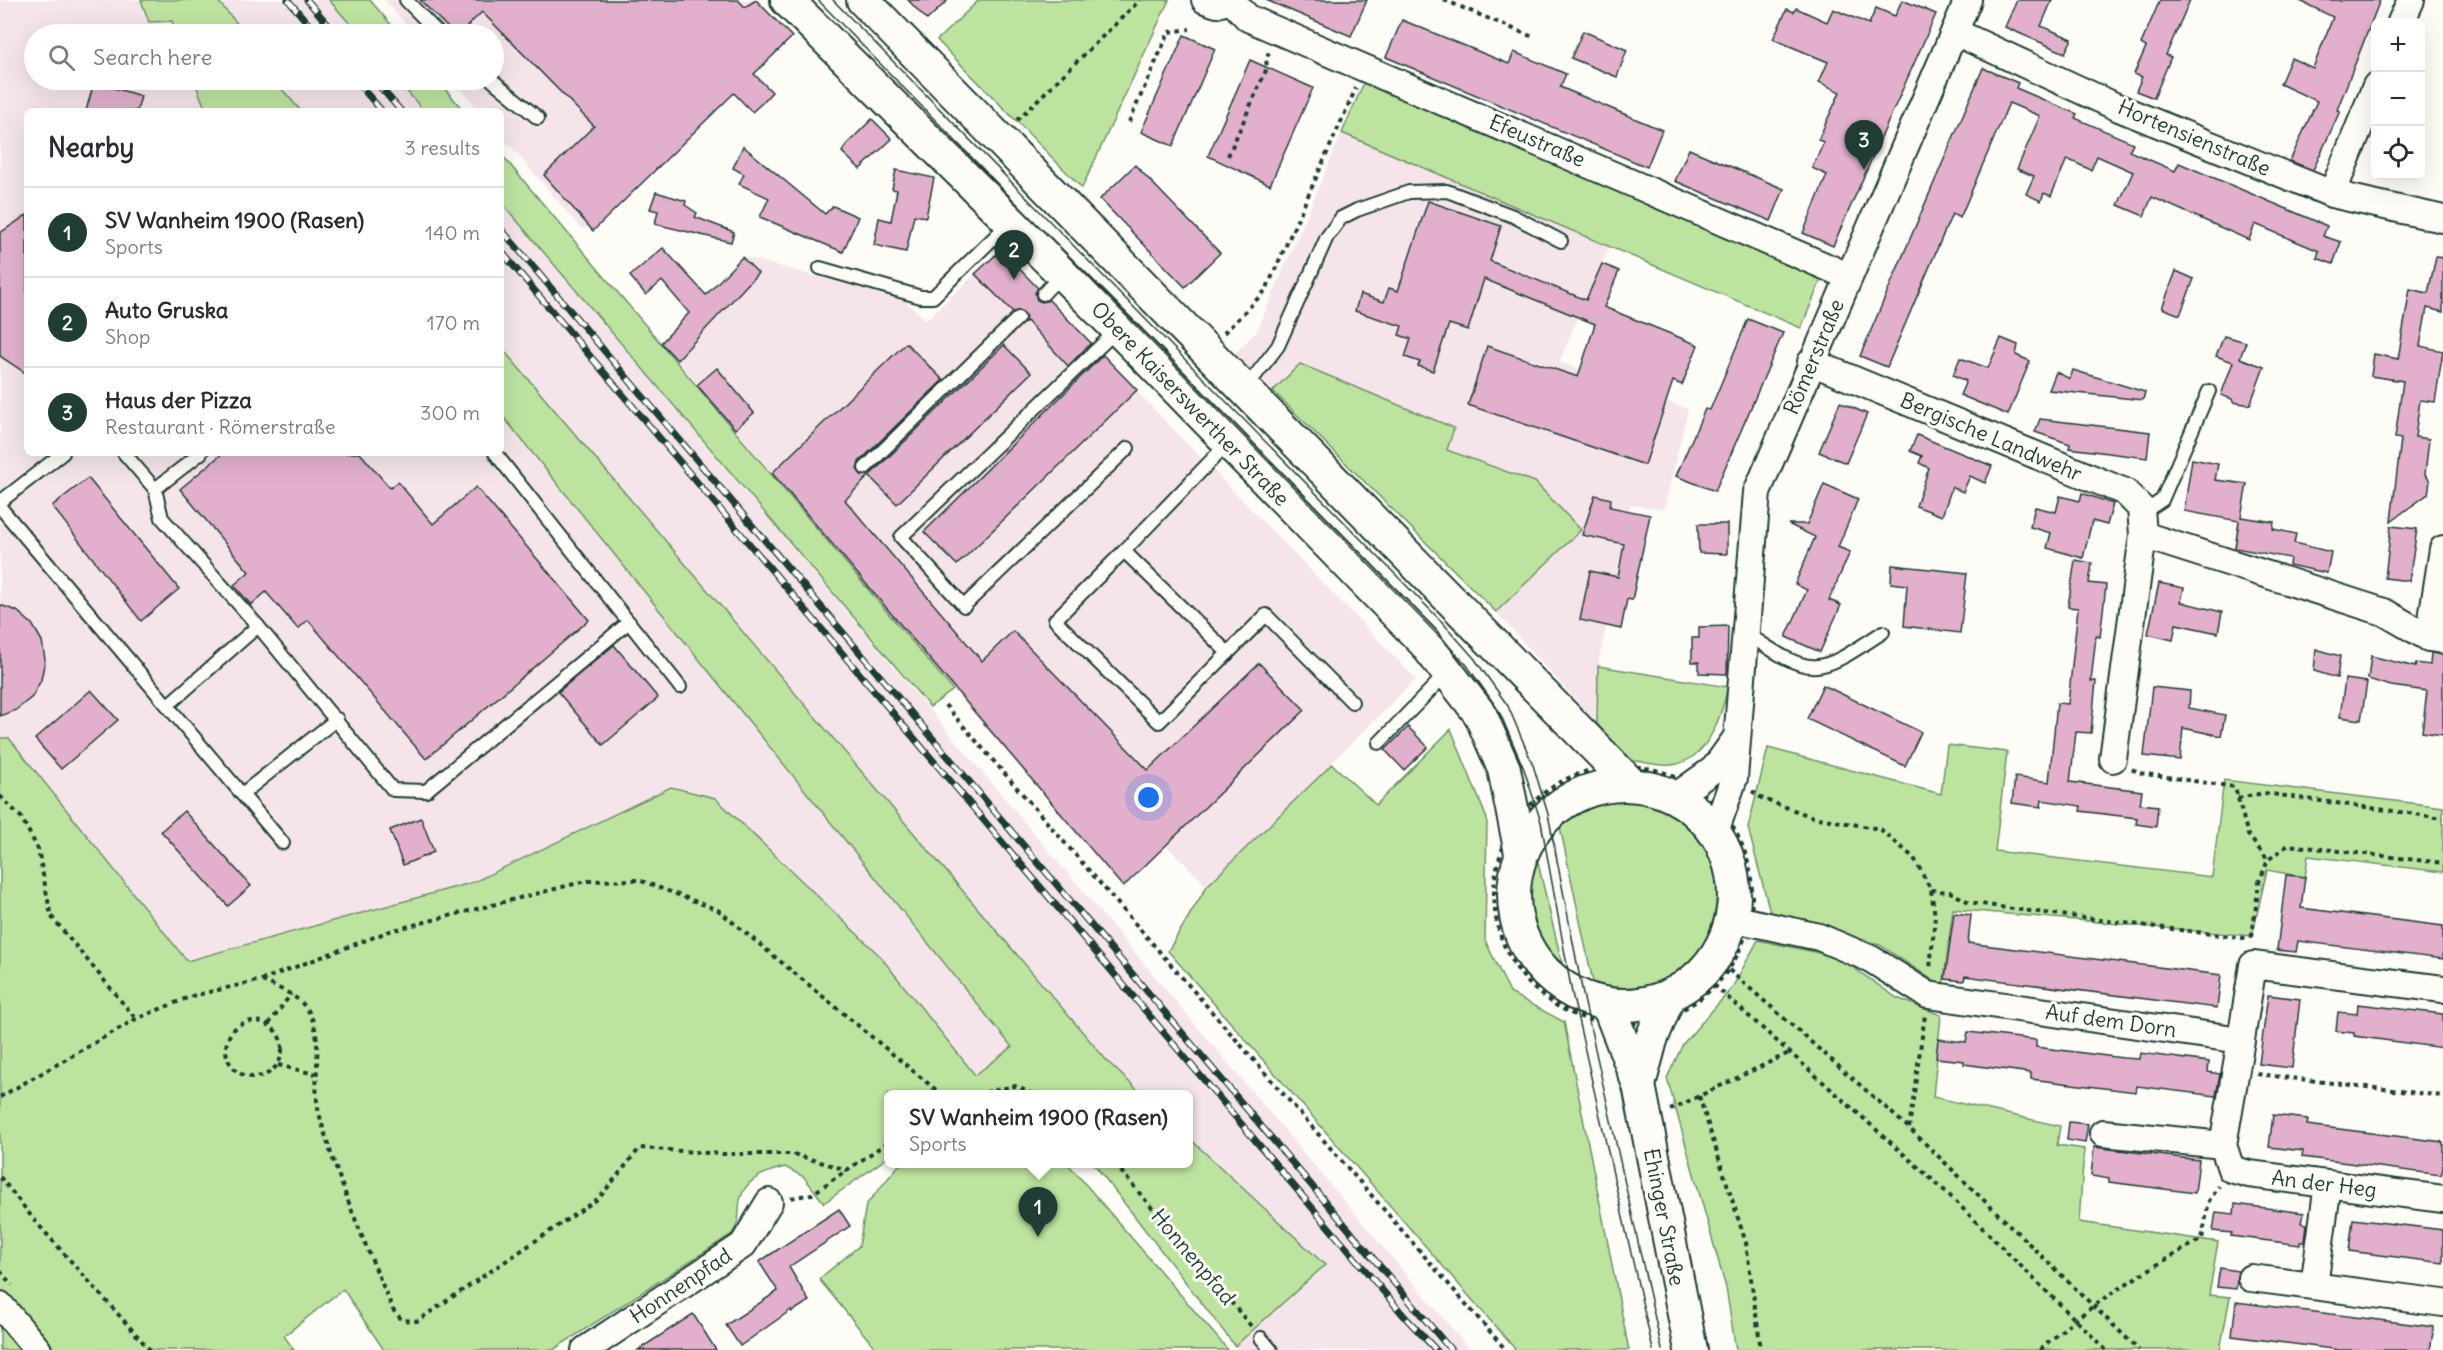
<!DOCTYPE html>
<html lang="en">
<head>
<meta charset="utf-8">
<style>
  :root { --surface:#fff; --page:#f2f2f3; --text:#2b2b33; --muted:#7c7c81; --line:#e1e1e2; --accent:#1f3d34 }
  body { margin:0; font-family:Delius,sans-serif; background:var(--page); color:var(--text) }
  .controls { position:absolute; right:18px; top:18px; display:grid; overflow:hidden; border-radius:9px; box-shadow:0 6px 24px #0002 }
  .controls button { width:54px; height:54px; display:grid; place-items:center; padding:0; border:0; border-bottom:2px solid var(--line); background:var(--surface); color:var(--text); font:30px sans-serif }
  .you { position:absolute; left:1149px; top:798px; width:21px; height:21px; margin:-15px; border:4px solid #fff; border-radius:50%; background:#1a73e8; box-shadow:0 0 0 9px #1a73e833 }
  .badge { display:grid; place-items:center; width:39px; height:39px; border-radius:50%; background:var(--accent); color:#fff; font-size:20px; font-weight:700 }
  .pin { position:absolute; translate:-50% -50px; filter:drop-shadow(0 2px 3px #0008) }
  .pin::after { content:''; position:absolute; top:32px; width:21px; height:18px; background:inherit; clip-path:polygon(0 0,100% 0,50% 100%) }
  .popup { position:absolute; left:884px; top:1090px; width:309px; height:78px; box-sizing:border-box; display:grid; place-content:center; border-radius:9px; background:var(--surface); filter:drop-shadow(0 2px 4px #0005); font-size:20px; white-space:nowrap; color:var(--muted) }
  .popup b { font-size:22px; color:var(--text) }
  .popup::after { content:''; position:absolute; left:50%; top:100%; margin-left:-12px; border:12px solid transparent; border-top-color:var(--surface) }
  .list { margin:0; padding:0; list-style:none }
  h2 { display:flex; justify-content:space-between; align-items:center; height:78px; margin:0; padding:0 24px; font-size:26px }
  h2 small { font-size:20px; font-weight:400; color:var(--muted) }
  .list li { display:grid; grid-template-columns:39px 1fr auto; gap:18px; align-items:center; box-sizing:border-box; height:90px; padding:0 24px; border-top:2px solid var(--line) }
  .list b { display:block; font-size:22px; white-space:nowrap }
  .list p { margin:0; font-size:20px; white-space:nowrap; color:var(--muted) }
  .list em { font-size:20px; font-style:normal; color:var(--muted) }
  .icon { flex:none; width:33px; height:33px; fill:none; stroke:currentColor; stroke-width:2; stroke-linecap:round; stroke-linejoin:round }
  .map { position:relative; flex:none; width:2443px; height:1350px; overflow:hidden }
  .search { position:absolute; background:var(--surface); box-shadow:0 6px 24px #0002; left:24px; top:24px; width:480px; height:66px; display:flex; align-items:center; gap:15px; box-sizing:border-box; padding:0 21px; border-radius:33px; color:var(--muted); font-size:22px }
  .panel { position:absolute; background:var(--surface); box-shadow:0 6px 24px #0002; left:24px; top:108px; width:480px; height:348px; border-radius:9px }
  .map>svg:first-child { display:block }
</style>
</head>
<body>
<div class="map">
<svg width="2443" height="1350" viewBox="0 0 2443 1350">
  <rect width="100%" height="100%" fill="#fdfcf7"/>
  <filter id="ink" filterUnits="userSpaceOnUse"><feTurbulence type="fractalNoise" baseFrequency=".0167" numOctaves="2"/><feDisplacementMap in="SourceGraphic" scale="12" xChannelSelector="R" yChannelSelector="G"/><feConvolveMatrix kernelMatrix="1 2 1 2 8 2 1 2 1" color-interpolation-filters="sRGB"/></filter>
  <g filter="url(#ink)">
    <g fill="#f5e5ea">
      <path d="M0,0h329l30,34h-325v46h363l27,31h-397v342h474v-251l969,1148h-232l-3,-4 89,-81 -136,-128v-43h-46l-34,-32 -95,-16 -37,30 -97,-121 -405,-73 -287,79 -178,-223h-9z"/>
      <path d="M385,0h371l36,37 -199,194 -13,-4 -79,-92v-24h-21l-27,-31h41v-46h-80z"/>
      <path d="M1342,133l267,114 -50,115 129,47 -24,100 -33,-4 -33,161 -1,58 -101,-112 85,-82 -46,-48 -88,-32 7,-22 -153,-64 -28,27 -39,-37 23,-23z"/>
      <path d="M1000,251l416,428 -209,207 -40,-40 -45,40 -169,-196 -290,-347 82,-86 159,43 22,20z"/>
    </g>
    <g fill="#bde49f" stroke="#6e906a" stroke-width="1.5">
      <path d="M141,0h76l29,34h-69l-5,-13 -23,1z"/>
      <path d="M329,0h41l29,34h-40z"/>
      <path d="M979,0h190l-87,188 -145,-148z"/>
      <path d="M194,80h80l27,31h-89l-7,-3z"/>
      <path d="M397,80h40l27,31h-40z"/>
      <path d="M1365,80l458,195 -22,53 -459,-195z"/>
      <path d="M501,154l452,536 -23,17 -429,-505z"/>
      <path d="M501,347l607,715 34,32h-254v63l-64,46 -20,-26 -19,-10c-16,4 -36,10 -43,27 -7,15 2,22 -10,40l-179,116h-169l-41,-61 -59,47 10,14h-294v-612h9l178,223 287,-79 197,-95 44,11 164,157 96,120 37,-28 -511,-633z"/>
      <path d="M1300,364l154,64 -7,22 88,32 46,48 -85,82 -223,-221z"/>
      <path d="M1598,666l130,21c-7,30 -20,74 -57,78 -12,2 -29,-4 -42,-5l-32,-36z"/>
      <path d="M1451,729l36,90 -2,121 25,53 54,29 65,328h-113l-348,-399 39,-65 125,-122 44,41z"/>
      <path d="M1947,745l60,7 -12,99 217,26 12,-97 219,27v65l-135,-16 -3,21 -38,-7 -15,66 -299,-27 -10,78 -63,-42 -110,-33 -22,-84 20,-80 173,46z"/>
      <path d="M1608,801c153,-4 132,188 16,189 -10,0 -22,-5 -31,-8l-33,-155 24,-20z"/>
      <path d="M1536,855l26,108c-7,-6 -16,-13 -22,-20 -19,-25 -13,-61 -4,-88z"/>
      <path d="M1758,940l80,17 59,41 44,17 -8,82 127,29 -3,19 27,4 -5,73 139,20 -9,53 21,2 -10,53h-484l-10,-62 -59,-210 16,-34 49,-56z"/>
      <path d="M1188,1137l137,128 -90,81 -141,-182h94z"/>
      <path d="M900,1164h168l160,186h-351l-58,-71 40,-33 7,-41z"/>
    </g>
    <g fill="#e2b0cd" stroke="#1f3d34" stroke-width="1.5">
      <path d="M420,0h318l7,7 11,-7 36,37 -38,37 18,18 -10,11 -10,9 -18,-19 -141,138 -49,-56 50,-49 -112,-114 -23,22h-5z"/>
      <path d="M908,0h40l-21,20z"/>
      <path d="M1266,0h101l-16,36z"/>
      <path d="M1902,0l34,14 -103,232 -30,-13 24,-58 -15,-7 12,-26 -6,-2 22,-48 -21,-10 9,-20 -55,-23 14,-30 7,3 2,-4 31,14 6,-13 36,15 7,-16 19,8z"/>
      <path d="M2017,0h35l-11,26 31,13 -7,14 -60,-26z"/>
      <path d="M2160,0h30l-24,55 5,2 -17,41 -18,-7 6,-14 -8,-3 12,-27 -5,-3z"/>
      <path d="M2298,0h82l-43,110 3,1 -27,59 -23,-9 27,-60 -37,-17 11,-26 22,10 20,-51z"/>
      <path d="M1402,20l107,44 5,-12 52,22 -6,13 102,43 -15,37 -261,-110z"/>
      <path d="M1583,31l44,19 -10,27 -46,-19z"/>
      <path d="M1184,35l31,14 -42,97 -32,-14z"/>
      <path d="M1250,60l63,28 -43,97 -62,-29z"/>
      <path d="M1983,68l35,15 -2,5 61,26 -2,4 58,25 -4,8 46,20 4,-8 148,63 -4,10 18,6 -8,22 -16,-6 2,-7 -64,-27 -6,16 -97,-43 -8,19 -26,-11 15,-33 -36,-16 -6,14 -24,-11 -16,37 -7,-3 -3,8 -15,-7 8,-18 -17,-7 23,-53 -31,-13 -49,115 -8,-4 -65,153 -27,-11z"/>
      <path d="M94,82l47,14 -4,15h-51z"/>
      <path d="M872,119l20,20 -32,30 -18,-17 4,-7z"/>
      <path d="M743,146l82,68 8,-8 25,11 -15,35 -83,-35 9,-19 -30,-14 5,-10 -11,-6z"/>
      <path d="M1689,149l95,40 -13,32 -96,-40z"/>
      <path d="M1135,165l85,88 -35,34 -85,-88z"/>
      <path d="M896,170l38,8 -8,39 -12,-2 -8,37 -32,-7 5,-27 12,3 6,-31 -5,-1z"/>
      <path d="M656,192l30,9 -1,4 12,8 -2,4 39,15 -3,10 -76,-18 3,-13 -8,-2z"/>
      <path d="M1428,201l73,25 -11,35 96,39 16,-36 17,7 -15,36 94,38 -16,40 -9,-4 -28,84 -177,-60 19,-59 91,31 17,-53 -111,-45 -16,51 -19,-6 -16,47 -15,-5 2,-4 -15,-5 6,-18 -12,-4 3,-9 -47,-15 5,-17 24,8 5,-14 9,3z"/>
      <path d="M27,215v159l-27,-18v-123z"/>
      <path d="M663,248l43,47 36,-38 16,16 -81,87 -16,-17 28,-30 -27,-32 -16,14 -16,-19z"/>
      <path d="M1001,250l37,38 -3,5 2,7 5,2 7,-2 42,43 -23,23 -41,-45 -3,2 2,-6 -3,-5h-10l-38,-38z"/>
      <path d="M2436,257l7,1v54l-16,-4 -7,38 23,5 -8,51 -15,-2 -5,37 14,2 -4,35 5,7 -2,13 -37,27 10,-82 -6,-1 8,-57 -32,-5 3,-22 24,5 12,-70 18,4z"/>
      <path d="M2176,271l18,8 -14,36 -18,-7z"/>
      <path d="M1748,319l35,14 -68,158 -39,-15 29,-67 5,1z"/>
      <path d="M2224,336l22,6 -6,16 24,9 -14,38 -17,-3 -1,-3 -11,-4 12,-33 -17,-6z"/>
      <path d="M2001,338l17,7 -2,10 14,6 -22,54 -48,-20 6,-14 -13,-6 7,-17 28,10z"/>
      <path d="M906,343l37,37 -84,82 -2,7 5,7 9,-2 133,-129 27,28 -134,131 -28,-28 -24,24 137,161 31,-30 135,139 111,-107 46,47 -182,177 -351,-414z"/>
      <path d="M1103,355l34,35 -180,175 -33,-33z"/>
      <path d="M717,368l37,45 -19,16 -38,-44z"/>
      <path d="M2073,370l72,22 -2,8 -94,-10 7,-18 14,7z"/>
      <path d="M1840,402l27,12 -21,49 -27,-11z"/>
      <path d="M2040,419l110,13 -3,26 -78,-10 1,-4 -35,-12z"/>
      <path d="M1917,435l75,31 -7,17 -15,-7 -7,16 -11,-5 -10,29 -26,-10 13,-38 -10,-5 3,-7 -12,-5z"/>
      <path d="M223,453h137l30,35 8,-6 35,42 43,-37 113,133 -163,139 -118,-139 -10,9 -32,-37 -15,13 -17,-20 15,-13 -69,-83z"/>
      <path d="M2192,459l26,5 -3,16 32,4 -6,33 33,5 -1,7 23,5 -2,9 37,9 -4,21 -38,-8 1,-7 -55,-10 4,-27 -55,-10z"/>
      <path d="M88,478l91,111 -38,32 -89,-115z"/>
      <path d="M1824,484l34,15 -20,48 12,5 -21,48 12,5 -21,47 -34,-15 21,-47 -12,-6 20,-47 -27,-13h19z"/>
      <path d="M2082,493l31,11 -6,21 -15,-4 -9,37 -36,-10 4,-15 -21,-6 5,-20 21,5 4,-16 20,5z"/>
      <path d="M1595,495l16,4 -1,8 40,8 -18,85 -5,-1 -6,30 -41,-9 10,-49 28,6 6,-33 -42,-9z"/>
      <path d="M1698,524h29v30l-28,-1z"/>
      <path d="M2391,526l26,3 -8,52 -24,-3z"/>
      <path d="M2075,560l17,3 -3,20 17,2 -6,52 -4,-1 -5,45h5l-5,52 -15,-1 -6,50 72,9 -2,13 18,2 -2,21 -20,-3 1,-6 -57,-7 1,-5 -39,-6 -1,7 -29,-4 3,-26 34,5 8,-79 11,1 10,-96 -10,-1z"/>
      <path d="M1892,565l75,8 -7,60 -56,-7 3,-41 -16,-2z"/>
      <path d="M2159,583l25,5 -3,14 41,10 -4,21 -42,-9 -3,16 -25,-6z"/>
      <path d="M0,605l17,6 15,13 10,17 3,19 -4,20 -9,17 -16,13 -16,6z"/>
      <path d="M1728,626l-1,48 -28,-1v-11h-7v-24h7v-11z"/>
      <path d="M614,645l44,53 -55,47 -45,-53z"/>
      <path d="M2316,649l24,7 -3,22 -23,-7z"/>
      <path d="M2431,653l12,2v80l-21,-3 5,-41 -36,-5 -23,-7 3,-23 44,11 1,-4 14,2z"/>
      <path d="M2345,679l22,3 -6,38 -21,-3z"/>
      <path d="M1823,685l98,47 -16,34 -98,-47z"/>
      <path d="M2152,687l38,4 -1,17 36,7 -4,21 -38,-8 -3,32 -36,-4z"/>
      <path d="M91,690l27,30 -57,49 -26,-30z"/>
      <path d="M1408,727l20,20 -24,23 -19,-20z"/>
      <path d="M184,811l67,75 -23,20 -67,-75z"/>
      <path d="M421,818l13,34 -31,13 -13,-35z"/>
      <path d="M2286,875l19,2 -4,31 142,18v33l-145,-18 -2,11 -19,-2z"/>
      <path d="M1954,913l17,2 -3,28 253,32 -4,33 -252,-32 -1,5 -19,-2z"/>
      <path d="M2268,995l32,4 -8,69 -33,-4z"/>
      <path d="M2358,1004l85,10v34l-89,-12v-3l-18,-2 2,-19 19,2z"/>
      <path d="M1968,1032l68,8v7l87,11 16,1 1,-6 69,9 -1,10 12,2 -4,22 -79,-10 -1,6 -105,-13v-6l-67,-9v-3l-28,-3 2,-19 28,3z"/>
      <path d="M2273,1115l35,4 -1,6 136,17v27l-2,6 -139,-18 1,-6 -34,-4z"/>
      <path d="M2069,1122l19,2 -3,19 -18,-3z"/>
      <path d="M2094,1147l105,13 -4,33 -86,-11v-3l-18,-3z"/>
      <path d="M2235,1204l69,9 -2,10 5,1 -2,18h-5v3l-69,-9 1,-3 -19,-2 3,-19 18,2z"/>
      <path d="M839,1209l11,17 -61,41 20,34 -17,11 -1,-2 -51,36 -14,-21 52,-34 -19,-29z"/>
      <path d="M2353,1219l90,11v33l-94,-12z"/>
      <path d="M2220,1268l18,3 -2,18 -19,-2z"/>
      <path d="M2236,1302l198,25 -4,23h-90l-108,-14z"/>
      <path d="M693,1314l23,36h-78z"/>
    </g>
    <g fill="none" stroke-linecap="round" stroke-linejoin="round">
      <g stroke="#1f3d34" stroke-width="16">
        <g id="service">
          <path d="M406,0l33,34"/>
          <path d="M492,80l46,38"/>
          <path d="M820,268l101,29h12l76,-74"/>
          <path d="M1043,294l18,-19"/>
          <path d="M1117,330l-216,207 63,69 164,-158"/>
          <path d="M1245,389l33,-43 49,-109 14,-19 16,-8 52,-18 38,-1 66,25 48,25"/>
          <path d="M124,453l31,36 46,-36"/>
          <path d="M495,453l185,234"/>
          <path d="M865,468l153,-150"/>
          <path d="M155,489l7,29 96,108 135,164 33,1 203,-169"/>
          <path d="M0,502l63,-49"/>
          <path d="M0,507l283,336"/>
          <path d="M2141,514l21,-14 47,-109"/>
          <path d="M1124,551l-69,69 104,102 69,-69 -104,-102 104,-108"/>
          <path d="M1746,633c67,45 69,44 137,-1"/>
          <path d="M1228,653l38,-38 86,87"/>
          <path d="M168,705l90,-79"/>
          <path d="M1379,743l69,-71"/>
          <path d="M242,794l95,-75"/>
          <path d="M1261,1338l10,12"/>
        </g>
      </g>
      <g stroke="#1f3d34" stroke-width="30">
        <g id="minor">
          <path d="M1205,0l12,4 14,-4 17,18 30,13 570,245"/>
          <path d="M2401,22l10,-22"/>
          <path d="M1955,32l164,76 213,86 111,25"/>
          <path d="M2332,194l44,-108"/>
          <path d="M1811,362l314,130 16,16 2,27 241,77 45,26 14,2"/>
          <path d="M2429,638l14,-89"/>
          <path d="M2113,759l30,-224"/>
          <path d="M1675,797l39,-28 23,-32"/>
          <path d="M1715,832l19,-54 23,-286 211,-492"/>
          <path d="M1731,918l88,19 52,22 57,36 313,45 12,-75 190,24"/>
          <path d="M2241,1040l-18,105 8,24 18,5 194,25"/>
          <path d="M2103,1133l120,12"/>
          <path d="M2251,1278l192,25"/>
          <path d="M2314,1286l14,-102"/>
          <path d="M0,1305l38,45"/>
          <path d="M585,1350l158,-105 26,-43"/>
        </g>
      </g>
      <g stroke="#1f3d34" stroke-width="36">
        <g id="tertiary">
          <path d="M787,0l331,329 306,313 56,72 24,55 17,84"/>
          <path d="M863,0l768,784"/>
          <circle cx="1624" cy="895" r="110"/>
          <path d="M1608,1005l31,80 52,265"/>
          <path d="M1639,1085l12,-45 18,-44"/>
        </g>
      </g>
      <g stroke="#1f3d34" stroke-width="4" stroke-dasharray="4.5 4.5" stroke-linecap="butt">
        <path d="M1444,0l89,37"/>
        <path d="M1017,120l123,-120"/>
        <path d="M1129,122l40,-90 21,-3"/>
        <path d="M1228,156l39,-88 -1,-9 3,-7"/>
        <path d="M1224,333l42,-43 90,-202"/>
        <path d="M945,705l561,645"/>
        <circle cx="1623" cy="895" r="129"/>
        <path d="M2132,769l7,4 96,14 13,48 20,25"/>
        <path d="M1752,791l11,8 50,18 67,12 34,29 17,32 4,26 -5,53"/>
        <path d="M0,796l21,21 17,32 13,67 85,103"/>
        <path d="M2238,798l26,-5 179,25"/>
        <path d="M1931,890l19,2 19,10 37,6 237,30 9,-2"/>
        <path d="M2252,937l7,-55 9,-22 20,-15 155,18"/>
        <path d="M1729,970l180,158 230,222"/>
        <path d="M262,981c17,7 39,15 48,33 15,31 1,65 9,99 18,68 47,132 74,197l9,10 15,1 182,-123 41,-50 82,6h71l54,16"/>
        <path d="M1714,985l231,206 161,159"/>
        <circle cx="254" cy="1049" r="28"/>
        <path d="M269,1024l22,-30"/>
        <path d="M278,1065l37,9"/>
        <path d="M2257,1074l186,22"/>
        <path d="M977,1094l38,-8 18,8"/>
        <path d="M1699,1096l47,147 15,107"/>
        <path d="M0,1097l136,-78 56,-23 69,-16 129,-49 196,-50 53,-1 79,30 223,184"/>
        <path d="M1670,1110l121,-58"/>
        <path d="M1909,1128l16,-113"/>
        <path d="M1115,1164l136,162"/>
        <path d="M0,1177l36,45 114,128"/>
        <path d="M791,1198l21,-4 76,-52"/>
        <path d="M0,1271l12,14"/>
        <path d="M2040,1350c49,-46 103,-78 162,-111l7,-38 10,-15"/>
      </g>
      <use href="#service" stroke="#fdfcf7" stroke-width="12"/>
      <use href="#minor" stroke="#fdfcf7" stroke-width="26"/>
      <use href="#tertiary" stroke="#fdfcf7" stroke-width="32"/>
      <g stroke="#1f3d34" stroke-width="1.5">
        <path d="M818,0l648,664 33,47 25,58 17,53 31,171 81,357"/>
        <path d="M833,0l610,623 31,35 34,48 25,59 15,49 36,185 78,351"/>
      </g>
      <g stroke="#1f3d34" stroke-width="7">
        <g id="rail">
          <path d="M288,0l29,34"/>
          <path d="M307,0l29,34"/>
          <path d="M355,80l27,31"/>
          <path d="M374,80l27,31"/>
          <path d="M501,229l950,1121"/>
          <path d="M501,251l904,1066 31,33"/>
        </g>
      </g>
      <use href="#rail" stroke="#fdfcf7" stroke-width="4.5" stroke-dasharray="14" stroke-linecap="butt"/>
    </g>
  </g>
  <g text-anchor="middle" stroke-width="6" stroke-linejoin="round" paint-order="stroke">
    <g font-size="21" fill="#1f3d34" stroke="#fdfcf7">
      <text transform="translate(2194 138) rotate(23)" y="7">Hortensienstraße</text>
      <text transform="translate(1537 141) rotate(23)" y="7">Efeustraße</text>
      <text transform="translate(1814 357) rotate(-67)" y="7">Römerstraße</text>
      <text transform="translate(1190 404) rotate(46)" y="7">Obere Kaiserswerther Straße</text>
      <text transform="translate(1991 437) rotate(23)" y="7">Bergische Landwehr</text>
      <text transform="translate(2111 1021) rotate(8)" y="7">Auf dem Dorn</text>
      <text transform="translate(2324 1184) rotate(7)" y="7">An der Heg</text>
      <text transform="translate(1664 1217) rotate(79)" y="7">Ehinger Straße</text>
      <text transform="translate(1193 1257) rotate(50)" y="7">Honnenpfad</text>
      <text transform="translate(681 1286) rotate(-34)" y="7">Honnenpfad</text>
    </g>
  </g>
</svg>
<div class="controls">
<button>+</button>
<button>−</button>
<button><svg class="icon" aria-label="locate" viewBox="0 0 24 24"><circle cx="12" cy="12" r="6"/><path d="M12 2v4M12 18v4M2 12h4M18 12h4"/></svg></button>
</div>
<div class="you"></div>
<div class="pin badge" style="left:1038px;top:1237px">1</div>
<div class="popup"><b>SV Wanheim 1900 (Rasen)</b>Sports</div>
<div class="pin badge" style="left:1014px;top:280px">2</div>
<div class="pin badge" style="left:1864px;top:170px">3</div>
<div class="search"><svg class="icon" aria-label="search" viewBox="0 0 24 24"><circle cx="10" cy="10" r="6"/><path d="M15 15l6 6"/></svg>Search here</div>
<section class="panel">
<h2>Nearby<small>3 results</small></h2>
<ul class="list">
<li><span class="badge">1</span><div><b>SV Wanheim 1900 (Rasen)</b><p>Sports</p></div><em>140 m</em></li>
<li><span class="badge">2</span><div><b>Auto Gruska</b><p>Shop</p></div><em>170 m</em></li>
<li><span class="badge">3</span><div><b>Haus der Pizza</b><p>Restaurant · Römerstraße</p></div><em>300 m</em></li>
</ul>
</section>
</div>
</body>
</html>
